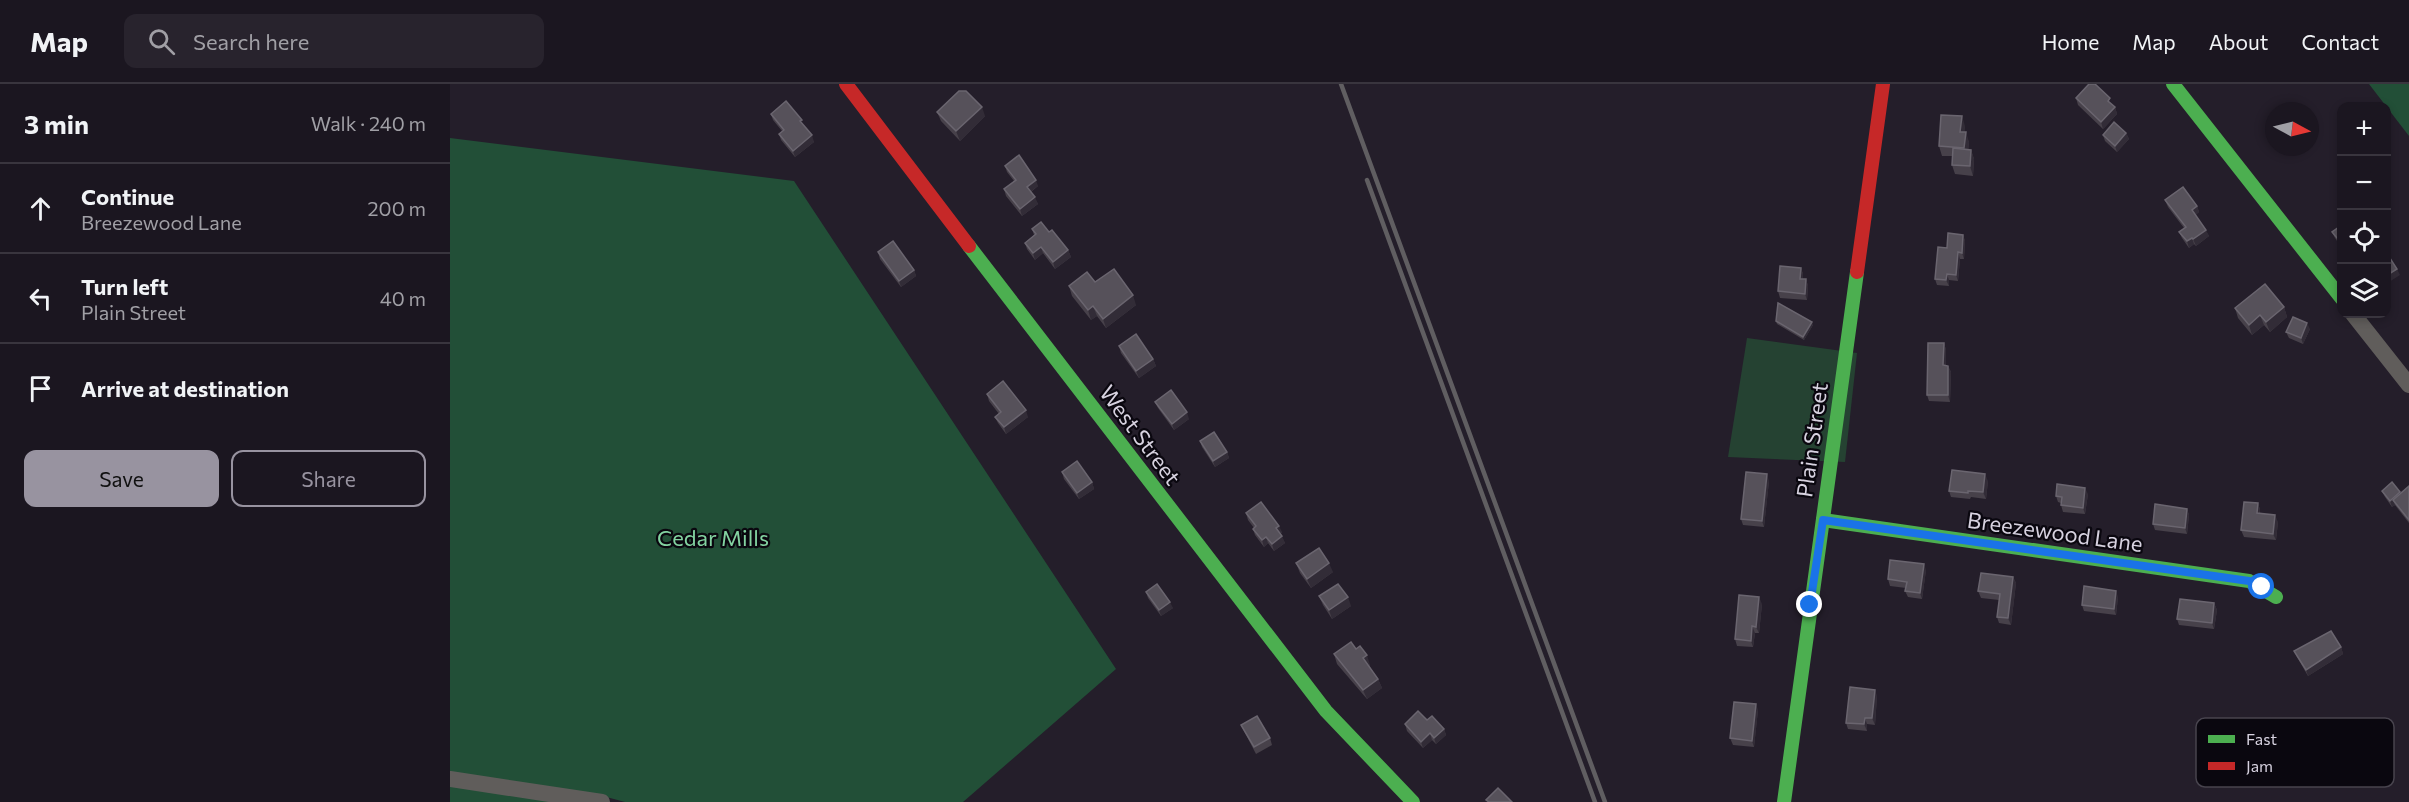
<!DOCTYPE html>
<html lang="en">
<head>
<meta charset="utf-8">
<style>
  :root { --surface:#1b1620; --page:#28232d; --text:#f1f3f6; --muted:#a09fa5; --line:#39353e; --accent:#9893a0 }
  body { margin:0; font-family:Commissioner,sans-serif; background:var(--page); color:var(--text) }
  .controls { position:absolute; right:18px; top:18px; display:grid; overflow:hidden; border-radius:12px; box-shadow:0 3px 9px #0003 }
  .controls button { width:54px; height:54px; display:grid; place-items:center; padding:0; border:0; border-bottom:2px solid var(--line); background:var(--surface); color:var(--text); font:30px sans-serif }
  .compass { position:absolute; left:1815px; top:18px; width:54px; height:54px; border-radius:50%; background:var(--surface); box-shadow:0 3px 9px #0003; rotate:97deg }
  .stop { position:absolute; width:18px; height:18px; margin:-14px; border:4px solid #1a73e8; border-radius:50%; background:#fff }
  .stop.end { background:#1a73e8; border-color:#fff; box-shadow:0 2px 6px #0008 }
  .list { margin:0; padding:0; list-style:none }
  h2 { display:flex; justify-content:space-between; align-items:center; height:78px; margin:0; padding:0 24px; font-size:26px }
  h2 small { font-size:20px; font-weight:400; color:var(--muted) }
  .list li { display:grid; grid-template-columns:39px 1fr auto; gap:18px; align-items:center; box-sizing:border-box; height:90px; padding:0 24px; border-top:2px solid var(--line) }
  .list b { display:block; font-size:22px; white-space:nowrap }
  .list p { margin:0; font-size:20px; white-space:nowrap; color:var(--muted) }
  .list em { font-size:20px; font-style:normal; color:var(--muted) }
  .actions { display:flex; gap:12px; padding:18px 24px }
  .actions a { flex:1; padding:14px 0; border:2px solid var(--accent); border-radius:12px; text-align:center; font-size:21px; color:var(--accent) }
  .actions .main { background:var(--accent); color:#111 }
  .icon { flex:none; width:33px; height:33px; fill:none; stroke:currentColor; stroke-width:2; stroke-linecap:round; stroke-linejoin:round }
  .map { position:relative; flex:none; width:1959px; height:718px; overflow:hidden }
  header { display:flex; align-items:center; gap:36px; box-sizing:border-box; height:84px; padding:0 30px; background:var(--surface); border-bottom:2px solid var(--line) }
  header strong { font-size:28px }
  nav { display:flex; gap:33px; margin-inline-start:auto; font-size:21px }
  .search { width:420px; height:54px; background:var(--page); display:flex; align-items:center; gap:15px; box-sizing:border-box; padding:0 21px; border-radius:12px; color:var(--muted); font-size:22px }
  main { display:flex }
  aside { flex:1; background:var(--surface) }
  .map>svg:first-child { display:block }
</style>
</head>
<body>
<header>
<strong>Map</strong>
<div class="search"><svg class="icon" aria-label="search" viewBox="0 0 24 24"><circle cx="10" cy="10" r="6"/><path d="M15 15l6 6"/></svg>Search here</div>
<nav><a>Home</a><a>Map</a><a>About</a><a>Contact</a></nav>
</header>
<main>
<aside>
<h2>3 min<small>Walk · 240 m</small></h2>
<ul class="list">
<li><svg class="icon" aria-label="ahead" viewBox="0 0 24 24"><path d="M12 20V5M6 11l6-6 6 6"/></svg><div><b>Continue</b><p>Breezewood Lane</p></div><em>200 m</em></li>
<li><svg class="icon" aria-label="left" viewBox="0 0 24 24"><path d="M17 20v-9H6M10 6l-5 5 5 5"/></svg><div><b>Turn left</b><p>Plain Street</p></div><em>40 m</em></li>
<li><svg class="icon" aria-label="arrive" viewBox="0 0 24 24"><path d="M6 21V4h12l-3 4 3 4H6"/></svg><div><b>Arrive at destination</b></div></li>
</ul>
<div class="actions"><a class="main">Save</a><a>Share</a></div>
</aside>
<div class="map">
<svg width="1959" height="718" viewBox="0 0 1959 718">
  <rect width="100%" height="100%" fill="#241e2a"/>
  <path fill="#254232" d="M1297,254l110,15 -12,109 -117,-5z"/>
  <g fill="#224f37">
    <path d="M1919,0h40v52z"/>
    <path d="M0,54l344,43 322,488 -153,133h-338l-26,-7 -10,7h-139z"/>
  </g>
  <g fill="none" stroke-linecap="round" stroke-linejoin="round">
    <g stroke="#605d5b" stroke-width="16">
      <path d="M1903,230l56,71"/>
      <path d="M0,695l152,23"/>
    </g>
    <g stroke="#4caf50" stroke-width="14">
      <path d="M1723,0l169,215"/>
      <path d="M519,162l357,465 87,91"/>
      <path d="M1373,436l426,61 27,16"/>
      <path d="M1334,718l73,-530"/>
    </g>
    <g stroke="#c62828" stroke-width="14">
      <path d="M396,0l123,162"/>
      <path d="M1407,188l26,-188"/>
    </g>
    <g stroke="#605e61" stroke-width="4.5">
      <path d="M891,0l264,718"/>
      <path d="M917,96l228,622"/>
    </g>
  </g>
  <g fill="#47414a">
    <path d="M1626,14l36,7 3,2 2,7 -14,15 -25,-24z"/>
    <path d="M487,28l48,4 -25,25 -19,-20z"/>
    <path d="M321,30l33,12 10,16 -19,15 -14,-17 -2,-6 3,-3 -9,-11z"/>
    <path d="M1515,42l-1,6 5,10 -1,8h3l3,9 -1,17 -18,-2 -3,-9 1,-9h-11l-3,-10z"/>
    <path d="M1676,49l3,6 -12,13 -12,-11 -2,-6z"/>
    <path d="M555,82l33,20 -7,6 7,12 -16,12 -16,-20 -2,-7 10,-8 -7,-9z"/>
    <path d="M1715,116l32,6 2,6 -4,3 14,21 -13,10 -2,-2 -5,4 -7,-10 -3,-6 5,-4 -16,-21z"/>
    <path d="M1892,141v23l-7,-10 -3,-6z"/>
    <path d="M582,145l17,3 19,18 3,7 -16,12 -12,-16 -8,7 -8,-11 -2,-6 9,-8z"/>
    <path d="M1513,151l2,6 -1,18h-4l-2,22 -9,-1v6l-12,-1 -2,-6 12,-31z"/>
    <path d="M428,168l36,18 2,6 -15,11 -21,-28z"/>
    <path d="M1351,184l2,6v5h3l2,7 -1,14 -27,-2 -2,-7z"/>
    <path d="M645,198l41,23 -30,23 -9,-12 -6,4 -19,-24 -3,-10z"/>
    <path d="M1834,223l3,10 -17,15 -6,-7 -12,10 -14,-17 -3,-10z"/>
    <path d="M1326,237l37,4 -9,15 -27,-16z"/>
    <path d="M1860,245l-7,15 -14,-6 -3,-6z"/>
    <path d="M1494,259l2,7v16h2l3,6 -1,30 -21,-1 -2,-6z"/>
    <path d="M669,262l34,13 3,7 -17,12 -18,-25z"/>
    <path d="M537,310l41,23 -22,17 -8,-11 -3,-6 4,-3 -10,-13z"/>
    <path d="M705,318l34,17 -15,11 -16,-22z"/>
    <path d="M750,357l27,11 2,6 -14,9 -13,-20z"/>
    <path d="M612,388l30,10 2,7 -15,10 -15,-20z"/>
    <path d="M1319,397l-5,46 -21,-2 -2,-6z"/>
    <path d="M1538,397l-2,18 -15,-2 -1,2 -19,-2 -2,-6z"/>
    <path d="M1959,402v37l-14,-18 -3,2 -7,-10 -3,-6 18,1v1z"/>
    <path d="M1638,410l-3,20 -22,-2 -2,-7v-2l-3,-1 -2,-6z"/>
    <path d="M1808,419l2,7v4l18,8 -2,18 -32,-3 -3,-7z"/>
    <path d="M1737,425l2,6 -2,19 -32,-4 -2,-6z"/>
    <path d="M796,429l36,19 -2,2 5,9 -11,8 -6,-8 -4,4 -9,-12 -2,-6 1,-1 -6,-8z"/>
    <path d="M846,479l37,9 -22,16 -11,-15z"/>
    <path d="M1476,486l-4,29 -14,-2 -3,-6 1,-3 -16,-2 -2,-7z"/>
    <path d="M1563,493l3,6 -5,42 -12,-2 -2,-6 2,-17 -18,-2 -3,-7z"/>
    <path d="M696,508l27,16 -12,8 -13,-18z"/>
    <path d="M869,512l32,10 -19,13 -9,-14z"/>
    <path d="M1668,513l-2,18 -32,-4 -2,-6z"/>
    <path d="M1764,519l3,7 -3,19 -35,-4 -2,-6z"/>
    <path d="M1312,520l-3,29h-4l-2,14 -16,-1 -2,-7z"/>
    <path d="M1891,563l2,7 -35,22 -11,-19 -3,-6z"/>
    <path d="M906,565l14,16 -1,1 9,13 4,9 -15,11 -30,-35 -3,-10z"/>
    <path d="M1427,612l-2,29 -8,-1v7l-19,-2 -2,-6z"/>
    <path d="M1308,626l-4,37 -21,-2 -3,-7z"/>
    <path d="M977,636l17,9 2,6 -10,9 -4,-4 -9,8 -16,-17 -2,-7z"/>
    <path d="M791,641l29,13 2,7 -16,9 -12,-23z"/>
  </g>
  <g fill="#322c37">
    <path d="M532,23l3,9 -25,25 -4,-10z"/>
    <path d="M1665,23l2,7 -14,15 -2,-7z"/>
    <path d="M1512,32l3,10 -1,15 -4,-9z"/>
    <path d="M1516,48l3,10 -1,15 -4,-9z"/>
    <path d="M1676,49l3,6 -12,13 -2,-6z"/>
    <path d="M362,51l2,7 -19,15 -2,-6z"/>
    <path d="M1521,66l3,9 -1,17 -3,-10z"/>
    <path d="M586,96l2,6 -9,7 -2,-6z"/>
    <path d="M585,113l3,7 -16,12 -2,-7z"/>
    <path d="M1747,122l2,6 -5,5 -2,-7z"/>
    <path d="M1756,146l3,6 -13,10 -3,-7z"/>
    <path d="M1513,151l2,6 -1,18 -2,-6z"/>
    <path d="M1742,154l2,6 -5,4 -2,-7z"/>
    <path d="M591,163l2,6 -8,7 -2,-7z"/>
    <path d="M618,166l3,7 -16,12 -2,-7z"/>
    <path d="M1508,168l2,7 -2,22 -2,-6z"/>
    <path d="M1351,184l2,6v11l-3,-6z"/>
    <path d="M1947,185l3,6 -14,9v-8z"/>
    <path d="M464,186l2,6 -15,11 -2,-6z"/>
    <path d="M1497,190l2,6v6l-3,-6z"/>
    <path d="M1356,195l2,7 -1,14 -2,-6z"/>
    <path d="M683,211l3,10 -30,23 -3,-9z"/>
    <path d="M643,222l4,10 -6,4 -3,-10z"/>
    <path d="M1834,223l3,10 -17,15 -4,-10z"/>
    <path d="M1810,231l4,10 -12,10 -3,-10z"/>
    <path d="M1362,238l1,3 -9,15 -1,-3z"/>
    <path d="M1857,239l3,6 -7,15 -2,-6z"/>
    <path d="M1494,259l2,7v22l-3,-7z"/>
    <path d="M703,275l3,7 -17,12 -3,-7z"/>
    <path d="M1498,282l3,6 -1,30 -2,-7z"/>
    <path d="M576,326l2,7 -22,17 -2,-7z"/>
    <path d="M737,328l2,7 -15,11 -2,-6z"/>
    <path d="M777,368l2,6 -14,9 -2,-6z"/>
    <path d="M1317,390l2,7 -5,46 -2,-6z"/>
    <path d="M1535,390l3,7 -2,18 -3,-7z"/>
    <path d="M642,398l2,7 -15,10 -2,-6z"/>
    <path d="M1635,404l3,6 -3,20 -2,-6z"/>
    <path d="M1950,408l2,6 -9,2 2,5 -3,2 -2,-6z"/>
    <path d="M1808,419l2,7 -1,10 -2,-7z"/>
    <path d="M1737,425l2,6 -2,19 -2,-6z"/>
    <path d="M1825,431l3,7 -2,18 -3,-6z"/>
    <path d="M829,442l3,6 -4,3 -2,-7z"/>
    <path d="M832,452l3,7 -11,8 -2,-7z"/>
    <path d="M816,453l2,6 -4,4 -2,-7z"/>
    <path d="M879,479l4,9 -22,16 -4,-9z"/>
    <path d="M1474,480l2,6 -4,29 -2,-6z"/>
    <path d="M1563,493l3,6 -5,42 -3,-7z"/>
    <path d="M1666,507l2,6 -2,18 -2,-6z"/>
    <path d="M898,513l3,9 -19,13 -3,-9z"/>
    <path d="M1309,513l3,7 -3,29 -3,-6z"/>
    <path d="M720,518l3,6 -12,8 -2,-6z"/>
    <path d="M1764,519l3,7 -3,19 -2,-6z"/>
    <path d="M1302,542l3,7 -2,14 -2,-6z"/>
    <path d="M1891,563l2,7 -35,22 -2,-6z"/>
    <path d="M917,571l3,10 -4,2 -3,-9z"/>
    <path d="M928,595l4,9 -15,11 -4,-9z"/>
    <path d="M1425,606l2,6 -2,29 -3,-7z"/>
    <path d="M1306,620l2,6 -4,37 -2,-6z"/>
    <path d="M1415,634l2,6v7l-3,-7z"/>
    <path d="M994,645l2,6 -10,9 -2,-6z"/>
    <path d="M980,649l2,7 -9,8 -2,-6z"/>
  </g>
  <g fill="#56515a" stroke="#6a656f" stroke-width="1.5">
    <path d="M1639,0h6l15,14 -2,3 7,6 -14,15 -25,-24z"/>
    <path d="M509,7h7l16,16 -26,24 -19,-19z"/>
    <path d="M336,17l16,19 -2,1 12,14 -19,16 -14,-17 5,-4 -13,-16z"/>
    <path d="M1491,31l21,1 -2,16h6l-2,16 -25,-2z"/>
    <path d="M1664,38l12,11 -11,13 -12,-11z"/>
    <path d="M1503,64l18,2 -1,16 -18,-1z"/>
    <path d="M569,71l17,25 -9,7 8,10 -15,12 -16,-20 12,-9 -11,-14z"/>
    <path d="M1733,103l14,19 -5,4 14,20 -13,9 -1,-1 -5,3 -8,-9 7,-5 -21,-27z"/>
    <path d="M591,138l8,10 3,-2 16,20 -15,12 -12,-15 -8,6 -8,-10 11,-9 -4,-5z"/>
    <path d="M1892,141v19l-10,-12z"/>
    <path d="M1498,149l15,2 -1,18 -4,-1 -2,23 -9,-1 -1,6 -11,-1 3,-32 9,1z"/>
    <path d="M443,157l21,29 -15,11 -21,-29z"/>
    <path d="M1936,168l11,17 -11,7z"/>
    <path d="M1330,182l21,2 -1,11h6l-1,15 -27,-3z"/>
    <path d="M664,185l19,26 -30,24 -10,-13 -5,4 -19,-24 18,-14 8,10z"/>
    <path d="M1815,200l19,23 -18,15 -6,-7 -11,10 -14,-17z"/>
    <path d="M1328,219l34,19 -9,15 -27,-16z"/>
    <path d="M1843,233l14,6 -6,15 -15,-6z"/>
    <path d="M686,250l17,25 -17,12 -17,-25z"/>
    <path d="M1478,259h16l-1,22 5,1v29h-21z"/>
    <path d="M553,297l23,29 -22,17 -9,-10 6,-5 -14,-18z"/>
    <path d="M721,306l16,22 -15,12 -17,-22z"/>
    <path d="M764,348l13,20 -14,9 -13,-20z"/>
    <path d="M627,377l15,21 -15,11 -15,-21z"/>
    <path d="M1502,386l33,4 -2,18 -15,-1v2l-19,-2z"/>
    <path d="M1296,388l21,2 -5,47 -21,-2z"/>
    <path d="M1942,398l8,10 -10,9 -8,-10z"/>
    <path d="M1607,400l28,4 -2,20 -22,-3 1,-8 -6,-1z"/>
    <path d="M1959,402v34l-16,-20z"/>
    <path d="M811,418l18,24 -3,2 6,8 -10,8 -6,-7 -4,3 -9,-11 3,-3 -10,-13z"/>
    <path d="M1794,418l14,1 -1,10 18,2 -2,19 -32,-4z"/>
    <path d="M1705,420l32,5 -2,19 -32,-4z"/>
    <path d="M869,464l10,15 -22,16 -11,-16z"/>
    <path d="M1440,476l34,4 -4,29 -15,-2 2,-9 -19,-3z"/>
    <path d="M1531,489l32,4 -5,41 -11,-1 3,-23 -22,-3z"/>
    <path d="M707,500l13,18 -11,8 -13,-18z"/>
    <path d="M888,500l10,13 -19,13 -10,-14z"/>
    <path d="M1634,502l32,5 -2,18 -32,-4z"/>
    <path d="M1289,511l20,2 -3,30 -4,-1 -1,15 -16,-2z"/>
    <path d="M1730,515l34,4 -2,20 -35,-4z"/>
    <path d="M1881,547l10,16 -35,23 -12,-19z"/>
    <path d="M901,558l5,7 4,-3 7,9 -4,3 15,21 -15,11 -29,-36z"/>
    <path d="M1400,603l25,3 -3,28h-7l-1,6 -18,-1z"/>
    <path d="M1284,618l22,2 -4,37 -22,-3z"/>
    <path d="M968,627l9,9 5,-4 12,13 -10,9 -4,-5 -9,9 -16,-18z"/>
    <path d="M807,632l13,22 -16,9 -13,-22z"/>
    <path d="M1048,704l14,14h-23l-3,-2z"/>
  </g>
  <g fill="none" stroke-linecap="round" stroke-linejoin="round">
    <path stroke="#1a73e8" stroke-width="8" d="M1360,521l13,-85 426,61 13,6"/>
  </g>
  <g text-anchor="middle" stroke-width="4.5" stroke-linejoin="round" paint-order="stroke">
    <g font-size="22" fill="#d7d2e0" stroke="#0a070f">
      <text transform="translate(690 351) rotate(53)" y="8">West Street</text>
      <text transform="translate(1362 356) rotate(-82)" y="8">Plain Street</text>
      <text transform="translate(1605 448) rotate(8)" y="8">Breezewood Lane</text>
    </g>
    <g font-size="22" fill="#83d3a1" stroke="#0a070f">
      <text x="263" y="462">Cedar Mills</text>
    </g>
  </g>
  <rect x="1746" y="634" width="198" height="69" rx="9" fill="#0a070f" stroke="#48444e" stroke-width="1.5"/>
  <rect x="1758" y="651" width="27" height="8" fill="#4caf50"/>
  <rect x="1758" y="678" width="27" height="8" fill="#c62828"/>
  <g font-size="16" fill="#d7d2e0">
    <text x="1796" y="661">Fast</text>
    <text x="1796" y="688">Jam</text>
  </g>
</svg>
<div class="controls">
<button>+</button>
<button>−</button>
<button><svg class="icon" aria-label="locate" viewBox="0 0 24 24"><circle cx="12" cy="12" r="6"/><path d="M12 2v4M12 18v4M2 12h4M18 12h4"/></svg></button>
<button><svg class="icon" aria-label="layers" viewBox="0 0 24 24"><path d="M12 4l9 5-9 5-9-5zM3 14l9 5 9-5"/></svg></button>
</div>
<svg class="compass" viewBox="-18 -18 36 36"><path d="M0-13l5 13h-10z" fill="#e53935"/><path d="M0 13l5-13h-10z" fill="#a09fa5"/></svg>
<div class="stop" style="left:1812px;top:503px"></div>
<div class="stop end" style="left:1360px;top:521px"></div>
</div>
</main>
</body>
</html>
